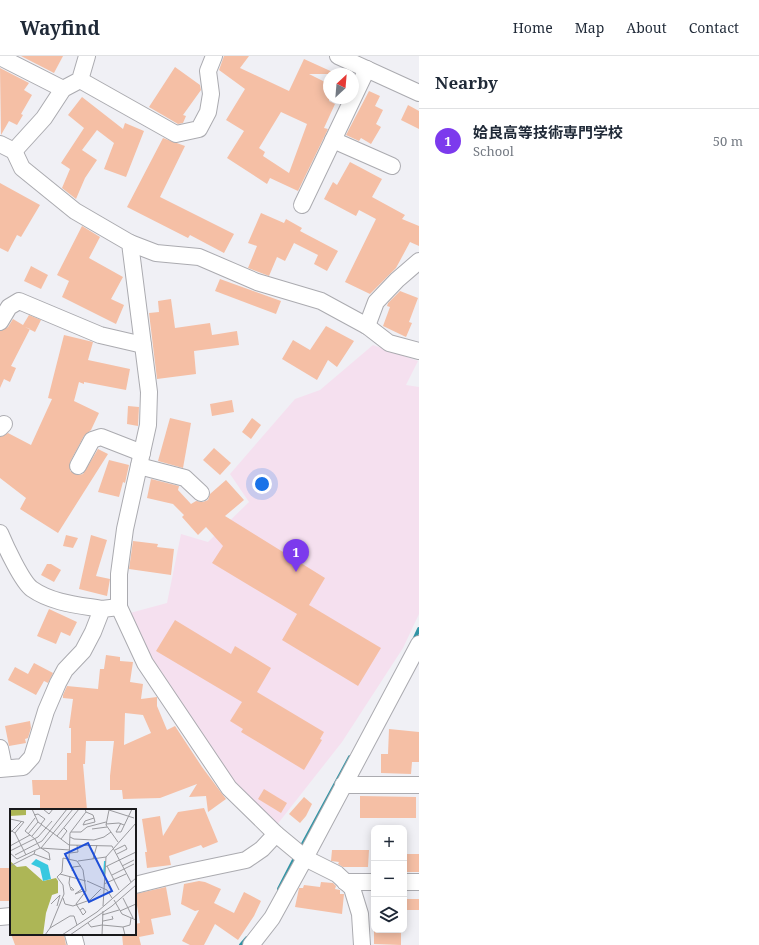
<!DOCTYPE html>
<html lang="en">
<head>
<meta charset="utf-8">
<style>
  :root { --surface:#fff; --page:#f2f2f3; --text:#1f2937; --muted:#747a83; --line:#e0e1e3; --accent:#7c3aed }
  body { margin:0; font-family:"Noto Serif","Noto Sans JP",serif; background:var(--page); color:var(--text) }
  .controls { position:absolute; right:12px; bottom:12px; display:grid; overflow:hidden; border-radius:8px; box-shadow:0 2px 10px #0003 }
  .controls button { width:36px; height:36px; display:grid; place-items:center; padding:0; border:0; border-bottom:1px solid var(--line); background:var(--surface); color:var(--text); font:20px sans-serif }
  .compass { position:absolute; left:323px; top:12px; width:36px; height:36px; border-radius:50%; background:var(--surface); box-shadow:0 2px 10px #0003; rotate:26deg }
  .you { position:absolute; left:262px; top:428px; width:14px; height:14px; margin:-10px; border:3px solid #fff; border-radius:50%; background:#1a73e8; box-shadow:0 0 0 6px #1a73e833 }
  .badge { display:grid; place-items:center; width:26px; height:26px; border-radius:50%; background:var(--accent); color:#fff; font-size:13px; font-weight:700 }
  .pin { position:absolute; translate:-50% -33px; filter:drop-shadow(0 1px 2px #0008) }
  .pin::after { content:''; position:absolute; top:21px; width:14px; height:12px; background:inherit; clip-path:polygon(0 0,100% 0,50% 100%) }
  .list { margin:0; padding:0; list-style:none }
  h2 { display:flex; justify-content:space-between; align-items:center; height:52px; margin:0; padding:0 16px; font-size:17px }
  h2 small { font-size:13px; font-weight:400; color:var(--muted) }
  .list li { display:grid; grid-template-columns:26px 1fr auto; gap:12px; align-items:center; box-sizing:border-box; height:64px; padding:0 16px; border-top:1px solid var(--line) }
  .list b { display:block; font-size:15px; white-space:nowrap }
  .list p { margin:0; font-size:13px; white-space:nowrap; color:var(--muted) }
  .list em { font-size:13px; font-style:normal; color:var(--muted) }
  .icon { flex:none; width:22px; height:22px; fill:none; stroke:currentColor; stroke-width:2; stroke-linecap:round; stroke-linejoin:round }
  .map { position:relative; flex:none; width:419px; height:889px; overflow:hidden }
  header { display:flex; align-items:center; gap:24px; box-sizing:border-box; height:56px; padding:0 20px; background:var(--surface); border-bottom:1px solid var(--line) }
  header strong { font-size:19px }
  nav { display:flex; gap:22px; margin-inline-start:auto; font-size:14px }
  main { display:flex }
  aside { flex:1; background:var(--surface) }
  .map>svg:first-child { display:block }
</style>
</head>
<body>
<header>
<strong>Wayfind</strong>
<nav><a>Home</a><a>Map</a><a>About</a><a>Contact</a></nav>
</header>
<main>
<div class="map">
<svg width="419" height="889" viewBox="0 0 419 889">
  <rect width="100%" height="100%" fill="#f0f0f5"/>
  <path fill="#f5e0ef" d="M373,289l45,16 -12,24 13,2v227l-16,34 -61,94 -66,84 -42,-43 -78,-112 -26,-58 37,-10 14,-69 27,8 41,-40 -19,-28 65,-75 25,-9z"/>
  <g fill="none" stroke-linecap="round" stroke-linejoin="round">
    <g stroke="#2f94a5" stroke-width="4">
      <path d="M413,586l6,-13"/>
      <path d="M303,788l47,-87"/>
      <path d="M279,833l17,-33"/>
      <path d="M241,889l6,-7"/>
    </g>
  </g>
  <g fill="#f5bfa5" fill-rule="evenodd">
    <path d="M21,0h42l-9,17z"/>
    <path d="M224,0h25l-9,12 49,23 15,-32 33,15h-28l20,10v17l6,3 -11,24 4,1 -30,62 -28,-13 -3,6 -40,-26 17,-27 -18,-11 19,-31 -26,-19zM281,56l26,12 -18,49 -26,-17 2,-4 -6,-4z"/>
    <path d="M175,11l25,18 1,5 -18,25 3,1 -3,7 -5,1 -29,-17z"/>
    <path d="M0,12l29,15 -5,7 8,5 -11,19 2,1 -6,10 -8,-4 -8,14z"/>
    <path d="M369,35l11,5 -5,10 8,4 -7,14 5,3 -10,17 -10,-6 -2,3 -13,-6z"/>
    <path d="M82,41l41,32 2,-6 19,8 -18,46 -22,-8 10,-26 -17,-13 -15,20 15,10 -12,18 -9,21 -14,-11 8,-19 -9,-6 23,-35 -16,-13z"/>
    <path d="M408,49l11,6v18l-18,-9z"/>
    <path d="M163,82l22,8 -25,51 74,37 -10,19 -34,-18 -2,3 -61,-31z"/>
    <path d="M350,106l32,17 -10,18 33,18 -3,4 17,7v20l-9,-4 -14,26 -26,26 -25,-12 31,-63 -17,-9 -3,6 -32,-17 9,-17 4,3z"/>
    <path d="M0,127l40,22 -19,32 -4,-2 -9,17 -8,-4z"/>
    <path d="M261,157l23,10 2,-4 16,9 -2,3 38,20 -11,20 -13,-7 4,-9 -24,-12 -9,18 -8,-4 -8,19 -21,-8 9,-22 -9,-3z"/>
    <path d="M82,170l18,11 -11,21 34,19 -12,22 13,6 -8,19 -54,-27 7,-16 -12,-6z"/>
    <path d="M31,210l17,9 -7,14 -17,-8z"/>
    <path d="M220,223l61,22 -5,13 -61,-23z"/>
    <path d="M400,235l18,7 -9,24 3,1 -6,14 -23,-11 7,-19 -3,-1 1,-3z"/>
    <path d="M171,243l4,29 35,-5 2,12 25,-4 2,14 -45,6 2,23 -39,5 -8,-66 10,-1 -1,-11z"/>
    <path d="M29,259l12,5 -6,12 -10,-5 5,2 -19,37 5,2 -6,14 -6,-3 -4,9v-57l8,-4 5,-8 10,6z"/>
    <path d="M326,270l28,15 -17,26 -9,-7 -11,20 -35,-21 11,-19 17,10z"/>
    <path d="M64,279l29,7 -5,18 42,9 -4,21 -42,-8v2l-5,-2 -5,19 25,12 -8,17 -7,6 -14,26v9l8,4 5,-1 15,-25 10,5 -50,79 -38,-24 6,-11 -26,-20v-41l8,-4 23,12 21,-46 -4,-1z"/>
    <path d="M232,344l2,12 -22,4 -2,-12z"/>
    <path d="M128,350l11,1 -1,19 -11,-2z"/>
    <path d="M170,362l21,5 -8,45 -25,-7z"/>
    <path d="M252,362l9,7 -10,14 -9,-7z"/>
    <path d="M214,392l17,15 -11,12 -17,-15z"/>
    <path d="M109,404l20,5 -4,18 -2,-1 -4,15 -21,-5z"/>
    <path d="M151,423l28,7 -1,4 13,14 5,-3 7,1 5,-2 2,-6 16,-14 18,20 -19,16 100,62 -16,27 72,43 -23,38 -76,-46 15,-26 -85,-51 11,-17 -17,-19 -8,8 -16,-18 2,-2 -11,-11 -26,-6z"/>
    <path d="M66,479l12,3 -5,10 -10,-2z"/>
    <path d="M91,479l16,5 -11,36 14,3 -3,17 -28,-7z"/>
    <path d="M133,485l25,3 -1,3 17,2 -3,26 -42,-6z"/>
    <path d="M47,508h4l10,6 -7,12 -13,-7z"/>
    <path d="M49,553l28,13 -7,14 -9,-4 -5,12 -19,-8z"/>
    <path d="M175,564l56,34 4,-8 36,22 -14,24 67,40 -4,7 2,1 -18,30 -63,-38 2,-3 -13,-8 12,-19 -86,-51z"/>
    <path d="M106,599l14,2v4l13,1 -3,20 13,2 -2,15 16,-2v9l10,24 8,-4 27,41 24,32 -18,13 -2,-16 -17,1 8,-13 -37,14 -37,1 -1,-9h-12v-14l4,-35h-28l-1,23h-2l4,46h-47v-15h-7l-1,-15h35v-27h4v-25h-2l4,-29 -10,-1v-3l4,-9 31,3 2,-20h4zM125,657l18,2 8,18 -27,12z"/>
    <path d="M34,607l19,10 -5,10 -4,-2 -8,14 -28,-15 7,-13 13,7z"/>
    <path d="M30,665l1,7 -3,10 -3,1 1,4 -17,3 -4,-20z"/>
    <path d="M389,673l30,3v30h-7l-1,12 -30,-1v-19h7z"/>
    <path d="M264,733l23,14 -6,10 -23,-14z"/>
    <path d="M360,740l56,1v21h-56z"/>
    <path d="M304,741l8,7 -6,12 -6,7 -11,-9z"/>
    <path d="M204,752l14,34 -15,6 -2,-3 -32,11 2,9 -24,3 -2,-16h2l-5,-33 18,-3 3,20 15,-24z"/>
    <path d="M332,794h37l-1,17h-25l-5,-3 1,-2 -8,-1z"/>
    <rect x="404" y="798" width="15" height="18"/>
    <rect x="0" y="812" width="11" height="33"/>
    <path d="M199,825l6,1 16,7 -7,14 20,10 10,-21 17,9 -7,15 -16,24 -23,-16 -11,21h-14l-8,-4 17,-31 -4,1 -14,-7 3,-20z"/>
    <path d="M321,826l12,1 3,3 -1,3 5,1v4h4l-2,20 -47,-7 4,-19h4l1,-3 16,2z"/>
    <path d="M166,831l5,28 -20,4 3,15 -15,3 2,8h-18l-1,-11h13v-10l5,-1 -5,-29z"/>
    <rect x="404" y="843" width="15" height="11"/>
    <path d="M374,874h27v15l-27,-1z"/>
    <path d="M11,878h53l2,11h-51z"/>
  </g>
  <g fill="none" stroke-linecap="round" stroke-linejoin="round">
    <g stroke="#ababb0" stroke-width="18">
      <g id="minor">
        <path d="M338,0l81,37"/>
        <path d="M0,1l63,32"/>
        <path d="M80,24l96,54 23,-5 9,-17 3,-18 -3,-23 6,-15"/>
        <path d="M333,84l59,26"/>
        <path d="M0,88l14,7 8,17 53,43 55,32 19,149 -1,33 -23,104 -6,45v33l26,56 84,125 47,46 29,24 32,16 15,14 8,26 2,31"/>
        <path d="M14,95l30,-33 19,-29 17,-9 7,-24"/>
        <path d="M302,149l65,-136"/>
        <path d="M130,187l26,10 43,4 58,25 64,19 46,25 22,17 30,8"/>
        <path d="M0,266l9,-15 10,-6 81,34 43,10"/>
        <path d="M367,270l9,-24 21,-22 22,-19"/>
        <path d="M0,372l4,-4"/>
        <path d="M78,410l14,-26 9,-3 41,16"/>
        <path d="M139,410l46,12 16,15"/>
        <path d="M0,477c5,12 22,49 32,56 20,14 46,16 70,20"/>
        <path d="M0,692l4,19"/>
        <path d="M0,713l23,-2 9,-10 14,-46 12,-28 7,-13 18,-19 10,-19 9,-23 17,-2"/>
        <path d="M343,729h76"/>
        <path d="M345,826h29"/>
        <path d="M404,826h15"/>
        <path d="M135,829l44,-11 67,-14 16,-11 14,-15"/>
        <path d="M0,861l11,-1"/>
        <path d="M73,878l3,11"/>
        <path d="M251,889l21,-27 33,-60 114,-214"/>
      </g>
    </g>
    <use href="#minor" stroke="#fff" stroke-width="16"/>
  </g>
  <g transform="translate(10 753)">
    <rect width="126" height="126" fill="#f0f0f5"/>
    <path d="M0,0h16v6l-16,1zM0,52l7,6 9,-1 17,15 13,-3 2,3v12l-6,2 -6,18 -3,22h-33z" fill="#adb656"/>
    <path d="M26,50l12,6 3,14 -8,2 -3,-13 -9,-4z" fill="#38c8e0"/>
    <path fill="none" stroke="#38c8e0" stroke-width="2" d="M94,67l1,-15"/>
    <path fill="none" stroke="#9a9a9e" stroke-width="1" d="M22,0l6,13 31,23 43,1 19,36M33,0l6,5 4,-5M99,1l-3,15 12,17M99,1l25,8M76,3l7,3 1,3 1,4 -12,3 2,-4 9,-3M24,6l4,-1 7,5 -4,5M25,9l-10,13 10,8 5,9M0,10l14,3 -9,11M111,14l-5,9h5l11,-23M96,15l13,-1 5,2M82,20l15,-2M0,21l5,3 11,22M61,23h10l6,-5 19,-5M0,24l12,-12M18,25l10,-12M22,27l10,-12M47,27l22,-27M60,28l4,2 20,1 10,-3 7,-5M51,30l6,-8 -3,-3M0,37l20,-11M31,39l32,-39M105,41l10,-5 2,4 -10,5M0,42l28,-14 14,-16M25,42l-1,3 16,6 -1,-7 -8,-5M0,44l7,6 23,-11 30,2M60,44l8,-1 -1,-7M5,46l27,-14 25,-32M59,50l1,-26 16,-21 -1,-3M83,50l4,-14M68,52l28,-4M0,57l24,-12M97,57l12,24M112,57l12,-6M95,58l31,-15M62,62l1,-4 8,-1M50,65l26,7M102,66l22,-11M60,67l-1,7 2,7h3l-3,-3M77,72l20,9 5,8M94,75l22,-10M73,82l-8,3 7,-5 3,3M53,89l2,6 8,2 17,-6 11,-11M113,89l10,20M104,91l8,14 14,6M41,95l9,-9 -3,11M93,97l3,-49 30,-34M110,102l16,-7M92,106l17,-5M93,112l10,-2 -1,-3M78,114l3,4 11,-2M92,116l21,2 2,8M113,118l7,-2 1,-7M40,119l14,-34 -1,-9 -6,-8 5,-5 1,-14 14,3 6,9 3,21 -10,13 4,6 3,5 3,-3 -3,-4 -3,2M35,126l5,-7 20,-12h4l3,9M52,126l35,-23 39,-34M60,126l42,-29 24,-21M92,126l1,-24"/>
    <path fill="#1d4ed8" fill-opacity="0.15" stroke="#1d4ed8" stroke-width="2" d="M78,34l24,48 -23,11 -24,-48z"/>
    <rect width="126" height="126" fill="none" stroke="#19191b" stroke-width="2"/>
  </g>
</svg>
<div class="controls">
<button>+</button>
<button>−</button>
<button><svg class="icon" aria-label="layers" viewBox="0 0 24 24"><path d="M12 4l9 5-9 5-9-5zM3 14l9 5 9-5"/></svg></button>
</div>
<svg class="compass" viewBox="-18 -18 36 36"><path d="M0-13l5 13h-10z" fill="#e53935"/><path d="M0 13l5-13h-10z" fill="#747a83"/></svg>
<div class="you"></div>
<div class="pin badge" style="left:296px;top:516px">1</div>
</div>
<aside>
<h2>Nearby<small></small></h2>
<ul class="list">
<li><span class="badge">1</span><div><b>姶良高等技術専門学校</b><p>School</p></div><em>50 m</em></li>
</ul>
</aside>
</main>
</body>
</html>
